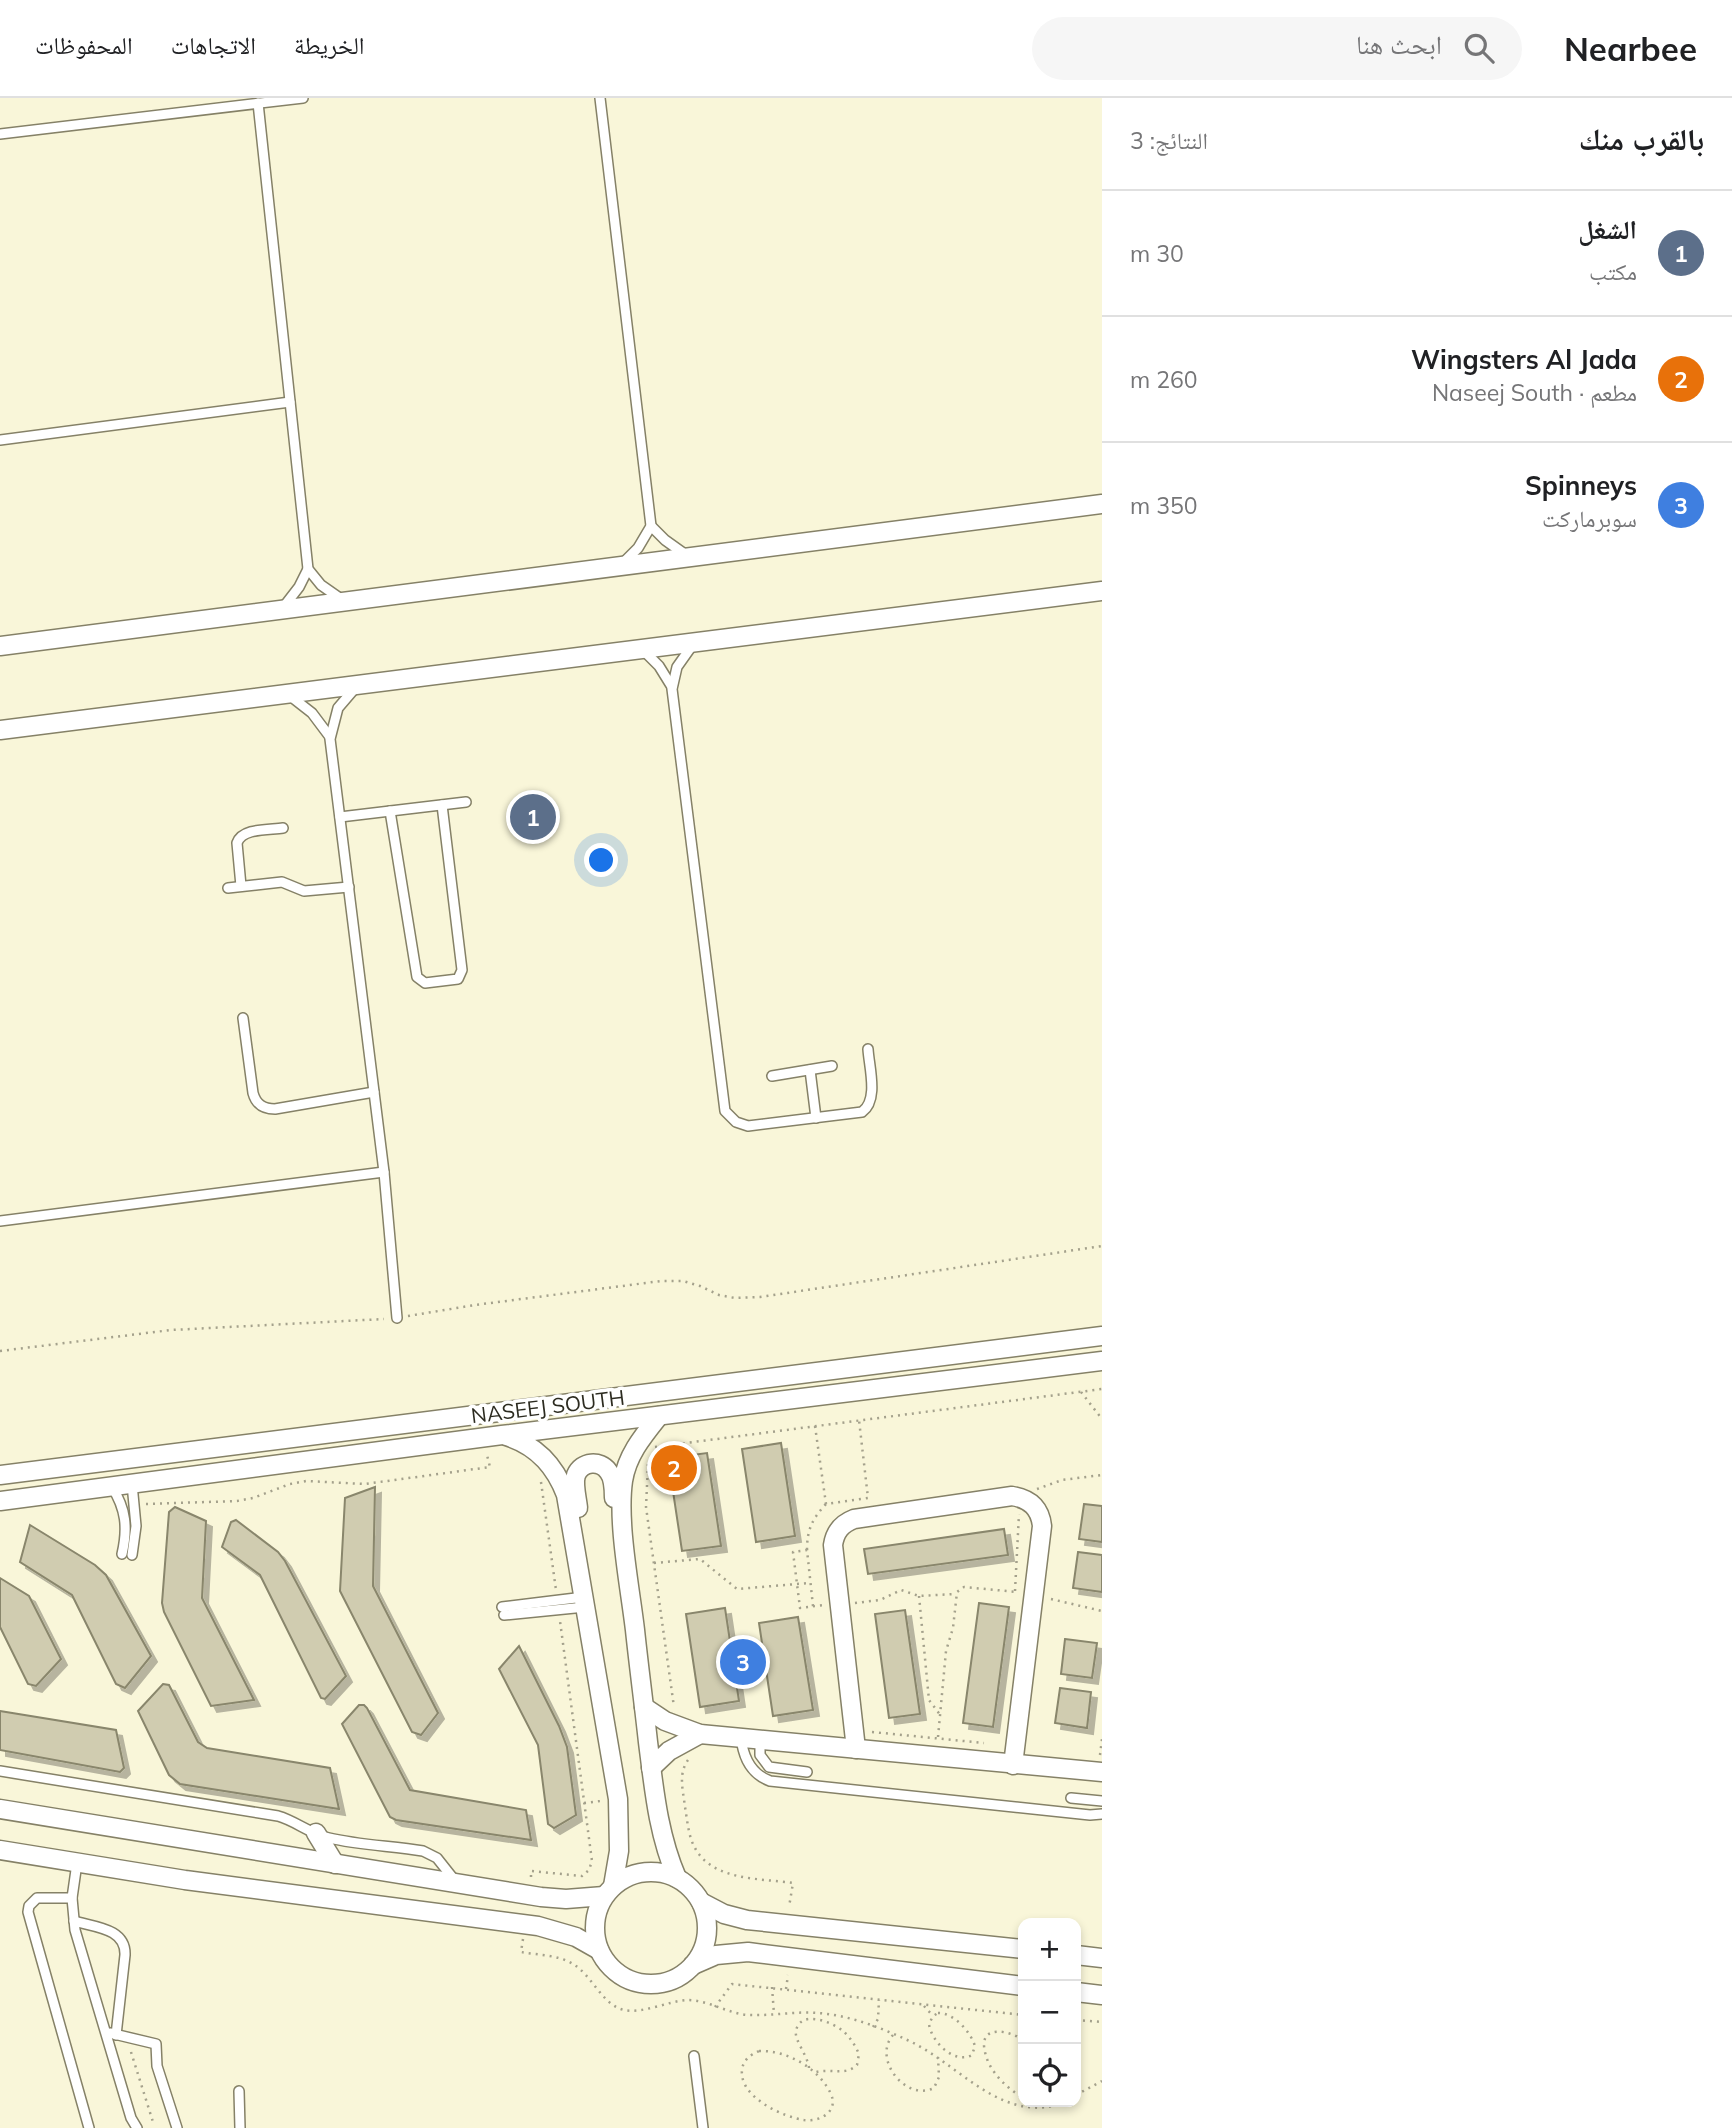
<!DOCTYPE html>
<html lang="ar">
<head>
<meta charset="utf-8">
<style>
  :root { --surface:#fff; --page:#f6f6f6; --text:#202124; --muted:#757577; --line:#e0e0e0; --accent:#106bb8 }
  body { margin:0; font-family:Mulish,"Noto Naskh Arabic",sans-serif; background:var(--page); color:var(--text); direction:rtl }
  .controls { position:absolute; right:21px; bottom:21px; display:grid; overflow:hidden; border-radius:14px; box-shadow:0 4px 10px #0003 }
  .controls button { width:63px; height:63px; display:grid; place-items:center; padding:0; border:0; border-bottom:2px solid var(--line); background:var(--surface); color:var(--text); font:35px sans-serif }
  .you { position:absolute; left:602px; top:763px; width:24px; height:24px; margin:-18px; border:5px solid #fff; border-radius:50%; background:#1a73e8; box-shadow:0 0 0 10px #1a73e833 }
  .badge { display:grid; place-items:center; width:46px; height:46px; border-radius:50%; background:var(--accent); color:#fff; font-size:23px; font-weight:700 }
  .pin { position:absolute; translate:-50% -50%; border:4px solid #fff; box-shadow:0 2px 7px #0006 }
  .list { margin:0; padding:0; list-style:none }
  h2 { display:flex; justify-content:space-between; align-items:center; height:91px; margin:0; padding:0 28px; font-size:30px }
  h2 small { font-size:23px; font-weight:400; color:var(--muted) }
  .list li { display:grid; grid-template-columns:46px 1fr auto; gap:21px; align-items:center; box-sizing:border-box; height:126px; padding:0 28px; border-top:2px solid var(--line) }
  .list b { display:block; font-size:26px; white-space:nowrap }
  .list p { margin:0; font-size:23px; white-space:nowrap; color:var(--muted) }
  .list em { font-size:23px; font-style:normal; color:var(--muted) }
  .icon { flex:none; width:38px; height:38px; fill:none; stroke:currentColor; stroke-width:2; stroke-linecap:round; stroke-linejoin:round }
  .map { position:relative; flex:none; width:1102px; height:2030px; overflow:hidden; direction:ltr }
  header { display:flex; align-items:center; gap:42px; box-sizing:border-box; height:98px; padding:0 35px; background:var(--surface); border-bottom:2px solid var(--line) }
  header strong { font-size:33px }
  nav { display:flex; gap:38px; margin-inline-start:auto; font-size:24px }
  .search { width:490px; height:63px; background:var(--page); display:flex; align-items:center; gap:18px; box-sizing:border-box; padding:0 24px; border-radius:38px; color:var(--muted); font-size:26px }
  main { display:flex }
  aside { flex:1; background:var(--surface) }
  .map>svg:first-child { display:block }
</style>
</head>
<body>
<header>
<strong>Nearbee</strong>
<div class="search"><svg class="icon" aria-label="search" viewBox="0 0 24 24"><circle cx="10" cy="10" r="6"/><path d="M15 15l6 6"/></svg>ابحث هنا</div>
<nav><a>الخريطة</a><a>الاتجاهات</a><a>المحفوظات</a></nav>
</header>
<main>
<aside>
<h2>بالقرب منك<small>النتائج: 3</small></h2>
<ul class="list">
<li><span class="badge" style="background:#5c6f8a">1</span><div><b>الشغل</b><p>مكتب</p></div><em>30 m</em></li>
<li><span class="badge" style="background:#e8710a">2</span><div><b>Wingsters Al Jada</b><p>مطعم · Naseej South</p></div><em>260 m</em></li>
<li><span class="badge" style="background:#3f7fe0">3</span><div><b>Spinneys</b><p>سوبرماركت</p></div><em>350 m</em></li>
</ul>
</aside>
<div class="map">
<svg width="1102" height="2030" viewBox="0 0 1102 2030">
  <defs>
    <filter id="shadow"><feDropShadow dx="6" dy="6" stdDeviation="0" flood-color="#0004"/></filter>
  </defs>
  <rect width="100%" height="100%" fill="#f9f6d9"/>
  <g fill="#d0ccb0" stroke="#89866c" stroke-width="2" filter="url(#shadow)">
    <path d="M781,1345l14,93 -39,6 -14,-93z"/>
    <path d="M707,1355l14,93 -39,5 -14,-93z"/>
    <path d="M375,1389l-2,99 65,127 -17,22 -9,-3 -72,-141 5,-93z"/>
    <path d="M1084,1406l18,2v36l-23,-3z"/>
    <path d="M175,1409l31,14 -4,77 52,102 -43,6 -47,-94 -2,-9 7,-91z"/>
    <path d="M236,1422l42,32 7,9 61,115 -21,23 -4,-1 -61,-123 -38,-28 9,-25z"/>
    <path d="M30,1427l65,40 11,10 45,81 -26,32 -9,-4 -44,-89 -52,-33z"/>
    <path d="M1004,1431l4,26 -140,19 -4,-25z"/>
    <path d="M1078,1454l24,3v37l-29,-4z"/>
    <path d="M0,1480l29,18 32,63 -25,27 -8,-2 -28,-57z"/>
    <path d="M979,1505l30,4 -16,120 -30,-4z"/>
    <path d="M725,1510l14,93 -39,6 -14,-93z"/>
    <path d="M905,1512l15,104 -31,4 -14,-104z"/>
    <path d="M798,1519l15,93 -40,6 -14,-93z"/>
    <path d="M1065,1541l32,4 -5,35 -31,-4z"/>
    <path d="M519,1548l40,80 8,21 9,68 -22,13 -6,-4 -10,-79 -39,-76z"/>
    <path d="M163,1586l6,1 29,57 9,6 123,20 9,41 -159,-25 -11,-9 -31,-64z"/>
    <path d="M1060,1590l31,4 -4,36 -32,-5z"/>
    <path d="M359,1607h5l3,3 43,82 116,20 5,30 -135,-20 -6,-3 -48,-93z"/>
    <path d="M0,1613l116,19 8,38 -4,4 -120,-22z"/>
  </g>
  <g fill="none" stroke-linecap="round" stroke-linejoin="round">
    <g stroke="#858167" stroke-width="12">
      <g id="service">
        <path d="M600,0l51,428 -13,22 -15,15"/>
        <path d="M258,5l50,466 13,16 20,14"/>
        <path d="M0,36l303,-36"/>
        <path d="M0,342l290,-38"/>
        <path d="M651,428l14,14 21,15"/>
        <path d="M282,511l17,-22 9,-18"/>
        <path d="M694,545l-17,24 -5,22 53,422 11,11 12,4 114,-14c17,-12 7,-45 6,-63"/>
        <path d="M642,551l17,17 13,21"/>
        <path d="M356,589l-18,21 -8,31 54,433 13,146"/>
        <path d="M289,597l23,18 18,24"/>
        <path d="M390,713l27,166 8,6 33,-4 4,-9 -20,-165"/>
        <path d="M340,719l126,-15"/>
        <path d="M241,788l-4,-43c5,-15 31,-13 46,-15"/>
        <path d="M228,790l54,-6 22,9 45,-4"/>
        <path d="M243,920l10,75c3,11 10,16 22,16l99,-17"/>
        <path d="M810,972l6,48"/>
        <path d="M772,978l60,-10"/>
        <path d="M0,1123l384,-49"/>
        <path d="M112,1389c14,22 16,41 10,67"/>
        <path d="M132,1457l4,-29 -4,-42"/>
        <path d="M502,1509l82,-10"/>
        <path d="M504,1517l81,-8"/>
        <path d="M741,1639c2,20 10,37 29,44l320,34 12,-1"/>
        <path d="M760,1641v16l9,12 38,5"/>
        <path d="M0,1673l278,45c18,5 32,18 51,22 30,7 63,8 94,13l14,7 19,24"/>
        <path d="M1071,1700l31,3"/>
        <path d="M77,1765l-5,35 3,32 56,188 6,10"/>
        <path d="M72,1800h-35l-8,8 -1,6 61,216"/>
        <path d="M74,1823c20,6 52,7 51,34l-9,80"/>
        <path d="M110,1935l46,11 1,22 20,62"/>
        <path d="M694,1958l9,72"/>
        <path d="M239,1993l1,37"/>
      </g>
    </g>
    <g stroke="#858167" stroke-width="21">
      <g id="minor">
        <path d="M0,548l1102,-142"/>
        <path d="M0,632l1102,-139"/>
        <path d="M659,1318c-16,20 -32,39 -36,65 -6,42 7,106 12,149 4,38 9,75 13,112 6,47 10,92 29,136"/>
        <path d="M506,1338c30,9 49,29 60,59l52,304 1,52 -6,35"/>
        <path d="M0,1377l1102,-139"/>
        <path d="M0,1403l502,-66 600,-74"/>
        <path d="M578,1410c-1,-10 -5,-24 -2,-33 6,-14 24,-15 32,-4 6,7 6,18 6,27"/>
        <path d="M644,1609l21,14 35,13 402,38"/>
        <path d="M856,1651l-23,-204c2,-13 8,-21 21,-26l158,-23c18,3 28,12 30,30l-29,239"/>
        <path d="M651,1670l18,-17 31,-17"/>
        <path d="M0,1711l541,88 25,2 38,-3"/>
        <path d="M316,1735l19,31"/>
        <path d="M0,1752l185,30 353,46 38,11 23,13"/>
        <circle cx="651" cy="1830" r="56"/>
        <path d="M701,1804l23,12 23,6 276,29"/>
        <path d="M1076,1857l26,3"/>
        <path d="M693,1867l23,-10 32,-3 275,34"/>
        <path d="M1076,1894l26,3"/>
      </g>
    </g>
    <g stroke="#a4a18c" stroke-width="2.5" stroke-dasharray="2 5" stroke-linecap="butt">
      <path d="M408,1218l67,-11 186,-24h22l17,5 19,9 16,3 25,-1 342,-51"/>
      <path d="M0,1253l171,-21 213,-11"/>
      <path d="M1081,1294l21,27"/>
      <path d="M815,1328l11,78 42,-6 -9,-78"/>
      <path d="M655,1349l447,-58"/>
      <path d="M648,1366l-2,43 28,200"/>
      <path d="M541,1384l15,108"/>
      <path d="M1037,1391l25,-9 40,-5"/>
      <path d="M146,1406l91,-3 16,-3 37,-14 16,-3 59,3 125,-17 -3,-12"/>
      <path d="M807,1452c0,-20 5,-31 19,-46"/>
      <path d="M654,1465l46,-4 37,30 72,-6"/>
      <path d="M1015,1493l4,-77"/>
      <path d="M919,1498l10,104 12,16"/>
      <path d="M1051,1501l51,12"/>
      <path d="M855,1505l25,-3 21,-10 18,6 37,-2"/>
      <path d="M813,1508l-6,-56 -14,2 7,56 24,-3"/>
      <path d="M872,1634l112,11"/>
      <path d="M938,1639l8,-86 7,-23 4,-36 7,-5 53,5"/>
      <path d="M1100,1657l2,-16"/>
      <path d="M688,1662c-10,14 -5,30 -3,47 2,11 3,26 8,37 16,37 65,34 100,39l-4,24"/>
      <path d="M584,1705l17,-2"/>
      <path d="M531,1779v-6l51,5 7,-6 3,-9 -32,-240"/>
      <path d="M523,1841l-2,13c17,3 38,3 52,12 19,11 29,41 51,46 18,4 45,-9 63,-10 22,0 41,14 62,15 23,1 47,-4 69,-2 30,2 61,14 87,26 54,23 96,88 161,63"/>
      <path d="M772,1889l2,27"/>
      <path d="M786,1891l2,-14"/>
      <path d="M924,1908l9,10"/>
      <path d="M715,1909l17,-23 291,31"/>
      <path d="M938,1915c16,0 32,18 37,33l-3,9c-18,10 -41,-14 -43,-31l4,-8z"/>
      <path d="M1076,1922l26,2"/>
      <path d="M873,1929l5,-8 1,-19"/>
      <path d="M893,1937c-21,24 13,67 41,53l5,-11 -1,-20"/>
      <path d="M1023,1942c-14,-10 -45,-16 -38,12 4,20 22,36 38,46"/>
      <path d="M759,1953c27,-1 58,16 71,41 10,19 -9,30 -26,28 -21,-3 -65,-23 -62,-50 1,-10 8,-15 17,-19z"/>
      <path d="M131,1954l22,70"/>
      <path d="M809,1970c-1,-12 -15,-28 -13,-37 4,-22 36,-9 47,0 7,6 12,14 16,23l-2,11c-13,12 -28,2 -44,8"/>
      <path d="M1076,1997l26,-14"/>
      <path d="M1030,2004l10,5"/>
    </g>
    <use href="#service" stroke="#fff" stroke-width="9"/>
    <use href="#minor" stroke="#fff" stroke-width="18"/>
  </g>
  <g text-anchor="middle" stroke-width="7" stroke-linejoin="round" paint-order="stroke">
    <g font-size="21" fill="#2c2b20" stroke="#fff">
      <text transform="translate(548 1309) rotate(-7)" y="7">NASEEJ SOUTH</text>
    </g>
  </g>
</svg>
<div class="controls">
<button>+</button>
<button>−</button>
<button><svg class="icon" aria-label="locate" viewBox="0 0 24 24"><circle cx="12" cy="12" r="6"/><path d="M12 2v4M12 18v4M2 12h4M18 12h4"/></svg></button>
</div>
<div class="you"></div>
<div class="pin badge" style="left:533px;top:719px;background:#5c6f8a">1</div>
<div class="pin badge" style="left:674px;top:1370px;background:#e8710a">2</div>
<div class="pin badge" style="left:743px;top:1564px;background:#3f7fe0">3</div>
</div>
</main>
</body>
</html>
